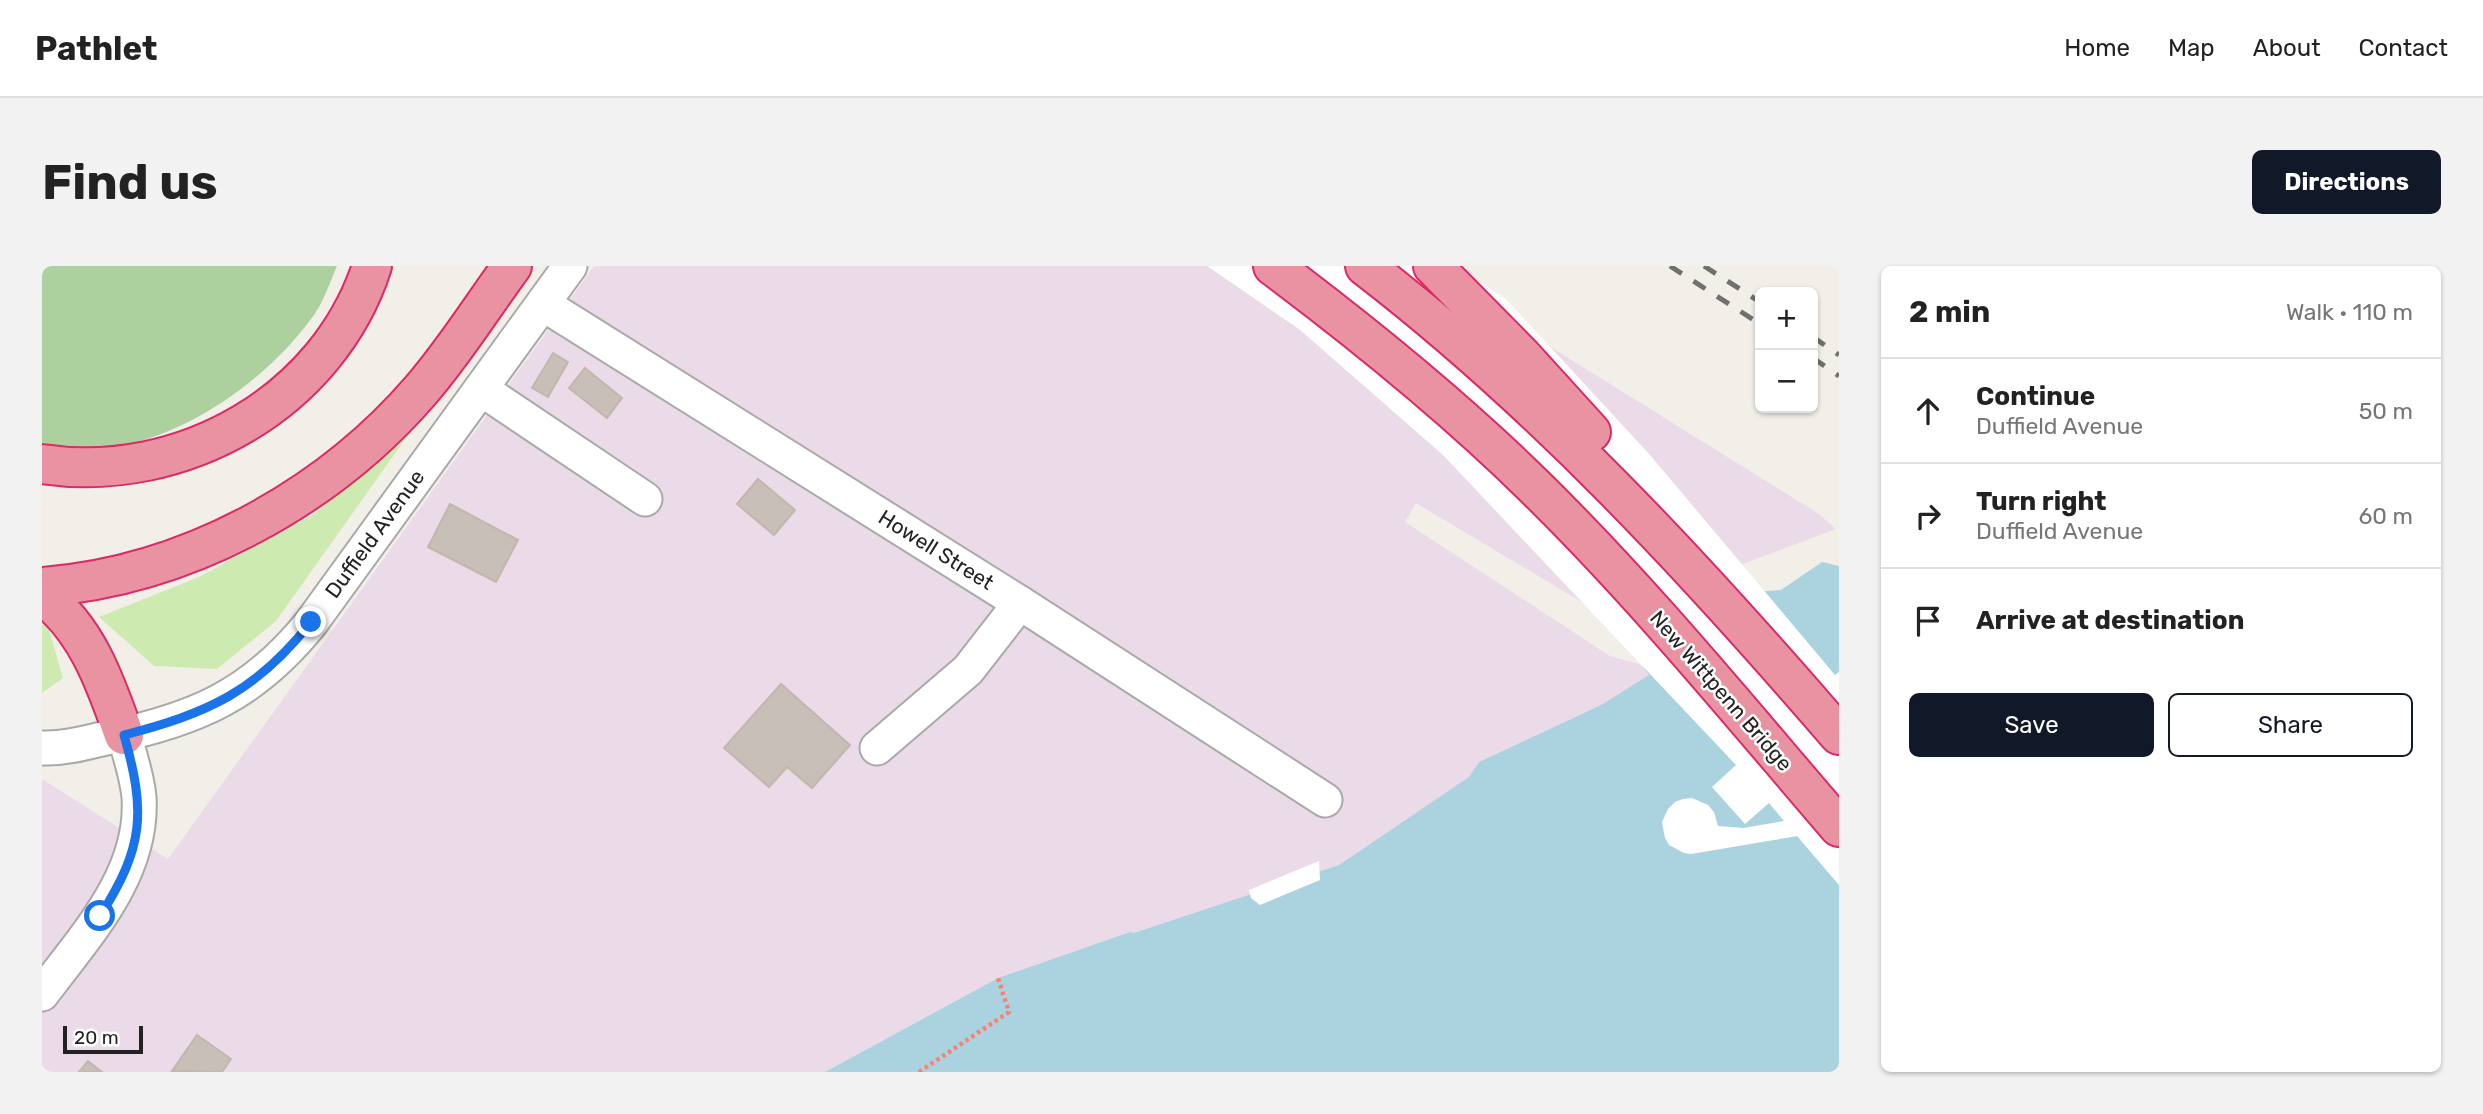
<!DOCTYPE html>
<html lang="en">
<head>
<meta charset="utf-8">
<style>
  :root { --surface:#fff; --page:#f2f2f2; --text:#222; --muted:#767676; --line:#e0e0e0; --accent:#111827 }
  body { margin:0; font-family:Rubik,sans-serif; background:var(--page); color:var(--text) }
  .controls { position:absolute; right:21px; top:21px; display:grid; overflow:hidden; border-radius:10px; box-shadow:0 2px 5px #0004 }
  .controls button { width:63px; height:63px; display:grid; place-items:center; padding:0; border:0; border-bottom:2px solid var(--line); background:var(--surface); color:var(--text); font:35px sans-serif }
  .scale { position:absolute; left:21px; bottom:18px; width:80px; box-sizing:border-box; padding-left:7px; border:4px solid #222; border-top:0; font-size:19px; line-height:24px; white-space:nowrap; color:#222; -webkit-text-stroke:5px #fff; paint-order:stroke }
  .stop { position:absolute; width:21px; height:21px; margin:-16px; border:5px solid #1a73e8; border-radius:50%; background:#fff }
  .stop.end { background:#1a73e8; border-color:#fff; box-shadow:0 2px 7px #0008 }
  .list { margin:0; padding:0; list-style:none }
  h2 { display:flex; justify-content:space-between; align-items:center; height:91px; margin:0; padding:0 28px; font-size:30px }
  h2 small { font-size:23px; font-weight:400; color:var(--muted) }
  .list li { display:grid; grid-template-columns:46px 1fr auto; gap:21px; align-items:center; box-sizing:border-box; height:105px; padding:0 28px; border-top:2px solid var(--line) }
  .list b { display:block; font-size:26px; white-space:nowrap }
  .list p { margin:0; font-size:23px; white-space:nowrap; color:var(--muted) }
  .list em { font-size:23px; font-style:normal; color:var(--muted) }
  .actions { display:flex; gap:14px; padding:21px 28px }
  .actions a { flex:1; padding:16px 0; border:2px solid var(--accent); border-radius:10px; text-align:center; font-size:24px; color:var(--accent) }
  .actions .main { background:var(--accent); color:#fff }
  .icon { flex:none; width:38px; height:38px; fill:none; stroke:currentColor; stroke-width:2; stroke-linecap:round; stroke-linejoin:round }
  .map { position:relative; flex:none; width:1797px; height:806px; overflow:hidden; border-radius:10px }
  header { display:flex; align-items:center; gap:42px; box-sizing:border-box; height:98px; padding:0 35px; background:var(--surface); border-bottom:2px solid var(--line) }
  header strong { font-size:33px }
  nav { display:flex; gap:38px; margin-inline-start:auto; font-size:24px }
  .intro { display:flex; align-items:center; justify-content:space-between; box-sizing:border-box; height:168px; padding:0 42px }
  h1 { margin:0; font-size:49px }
  .button { padding:18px 32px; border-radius:10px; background:var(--accent); color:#fff; font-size:24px; font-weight:700 }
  main { display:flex; gap:42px; padding:0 42px }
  aside { flex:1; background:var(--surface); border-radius:10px; box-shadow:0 2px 5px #0004 }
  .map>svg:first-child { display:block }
</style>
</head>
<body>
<header>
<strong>Pathlet</strong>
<nav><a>Home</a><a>Map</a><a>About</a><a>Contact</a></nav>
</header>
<div class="intro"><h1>Find us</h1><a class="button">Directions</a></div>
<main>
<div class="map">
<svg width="1797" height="806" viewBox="0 0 1797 806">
  <rect width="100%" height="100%" fill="#f2efe9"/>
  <path fill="#ebdbe8" d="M552,0h827l398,248 17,15 -231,87 -189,-113 -11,19 205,134 29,8 10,9 -1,18 -45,13 -124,58 -9,15 -131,88 -195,72 -14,-5 -132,46 -173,94h-783v-293l126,80z"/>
  <g fill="#cdebb0">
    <path d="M391,134l-157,221 -59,48 -63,-3 -55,-49 100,-40 117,-64z"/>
    <path d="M0,350h3l18,62 -21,15z"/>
  </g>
  <path fill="#add19e" d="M0,0h295c-7,16 -13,35 -23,49 -41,58 -116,114 -186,129 -23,5 -63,3 -86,-1z"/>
  <path fill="#aad3df" d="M1780,296l17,4v506h-1014l173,-94 132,-46 4,1 205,-68 130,-88 10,-15 124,-58 46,-29 -44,-59 135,-23 41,-3z"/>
  <g fill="#fff">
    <path d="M1165,0h246l53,33 144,156 185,220 4,-3v213l-42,-49 -106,18 -7,-1 -15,-8 -4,-7 -3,-16 6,-13 7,-7 8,-3 9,-1 16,7 6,7 4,14 25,2 41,-7 -15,-18 -24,21 -33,-37 24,-22 -293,-310 -144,-126z"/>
    <path d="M1277,595l1,19 -60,25 -9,-7 -2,-8z"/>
  </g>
  <g fill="#c7bfb8" stroke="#c4b6ab" stroke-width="2">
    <path d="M511,87l15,9 -20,35 -16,-9z"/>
    <path d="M543,102l37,30 -15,20 -38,-30z"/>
    <path d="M716,213l37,31 -21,25 -37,-31z"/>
    <path d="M408,238l68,36 -22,42 -68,-35z"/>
    <path d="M739,418l69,61 -38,43 -25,-21 -18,20 -45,-39z"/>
    <path d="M155,769l34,24 -9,13 -50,-1z"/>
    <path d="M46,795l14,11h-23z"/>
  </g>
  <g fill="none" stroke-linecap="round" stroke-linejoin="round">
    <g stroke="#a9a9a9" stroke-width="37">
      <g id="minor">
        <path d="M501,38l477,299 305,197"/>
        <path d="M439,123l164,110"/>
        <path d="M0,482c21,1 43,-5 64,-10 89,-18 147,-43 205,-115l259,-357"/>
        <path d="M835,482l91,-78 52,-67"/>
        <path d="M0,728c43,-58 102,-119 97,-197 -2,-21 -9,-42 -15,-62"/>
      </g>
    </g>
    <g stroke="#dc2a67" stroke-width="42">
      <g id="highway">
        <path d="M1231,0c92,69 181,141 263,222 108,106 204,224 303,339"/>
        <path d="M1323,0c177,136 329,301 474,469"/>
        <path d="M1391,0l89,90 69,76"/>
        <path d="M0,198c140,21 286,-62 330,-198"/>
        <path d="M0,321c144,-11 285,-88 379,-197 33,-38 61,-83 91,-124"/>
        <path d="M0,329c45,33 64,89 82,140"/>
      </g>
    </g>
    <path stroke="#fa8072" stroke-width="4.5" stroke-dasharray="3.5 3.5" stroke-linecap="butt" d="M877,806l90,-60 -11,-34"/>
    <use href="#minor" stroke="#fff" stroke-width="33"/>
    <use href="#highway" stroke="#e892a2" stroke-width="38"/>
    <g stroke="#707070" stroke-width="5" stroke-dasharray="14 14" stroke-linecap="butt">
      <path d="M1628,0l90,58"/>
      <path d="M1662,0l56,36"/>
      <path d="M1771,71l26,18"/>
      <path d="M1771,92l26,18"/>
    </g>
  </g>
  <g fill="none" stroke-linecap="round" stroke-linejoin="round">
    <path stroke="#1a73e8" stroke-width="9" d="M58,650c44,-69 46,-104 24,-181 84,-22 132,-43 187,-113"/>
  </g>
  <g text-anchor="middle" stroke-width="5" stroke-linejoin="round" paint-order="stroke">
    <g font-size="21" fill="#222" stroke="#fff">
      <text transform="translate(333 268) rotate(-54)" y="7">Duffield Avenue</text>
      <text transform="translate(894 284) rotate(32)" y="7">Howell Street</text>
      <text transform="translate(1679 425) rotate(49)" y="7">New Wittpenn Bridge</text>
    </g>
  </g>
</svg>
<div class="controls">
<button>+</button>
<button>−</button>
</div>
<div class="scale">20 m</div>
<div class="stop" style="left:58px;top:650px"></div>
<div class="stop end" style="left:269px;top:356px"></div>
</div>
<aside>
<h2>2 min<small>Walk · 110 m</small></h2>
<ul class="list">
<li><svg class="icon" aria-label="ahead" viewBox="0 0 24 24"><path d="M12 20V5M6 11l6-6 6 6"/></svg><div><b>Continue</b><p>Duffield Avenue</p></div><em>50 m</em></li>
<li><svg class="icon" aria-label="right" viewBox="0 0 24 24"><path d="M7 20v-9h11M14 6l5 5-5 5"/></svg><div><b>Turn right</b><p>Duffield Avenue</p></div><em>60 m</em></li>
<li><svg class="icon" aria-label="arrive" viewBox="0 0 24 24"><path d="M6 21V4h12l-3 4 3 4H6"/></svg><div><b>Arrive at destination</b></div></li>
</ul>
<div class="actions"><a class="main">Save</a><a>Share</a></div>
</aside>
</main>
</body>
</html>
